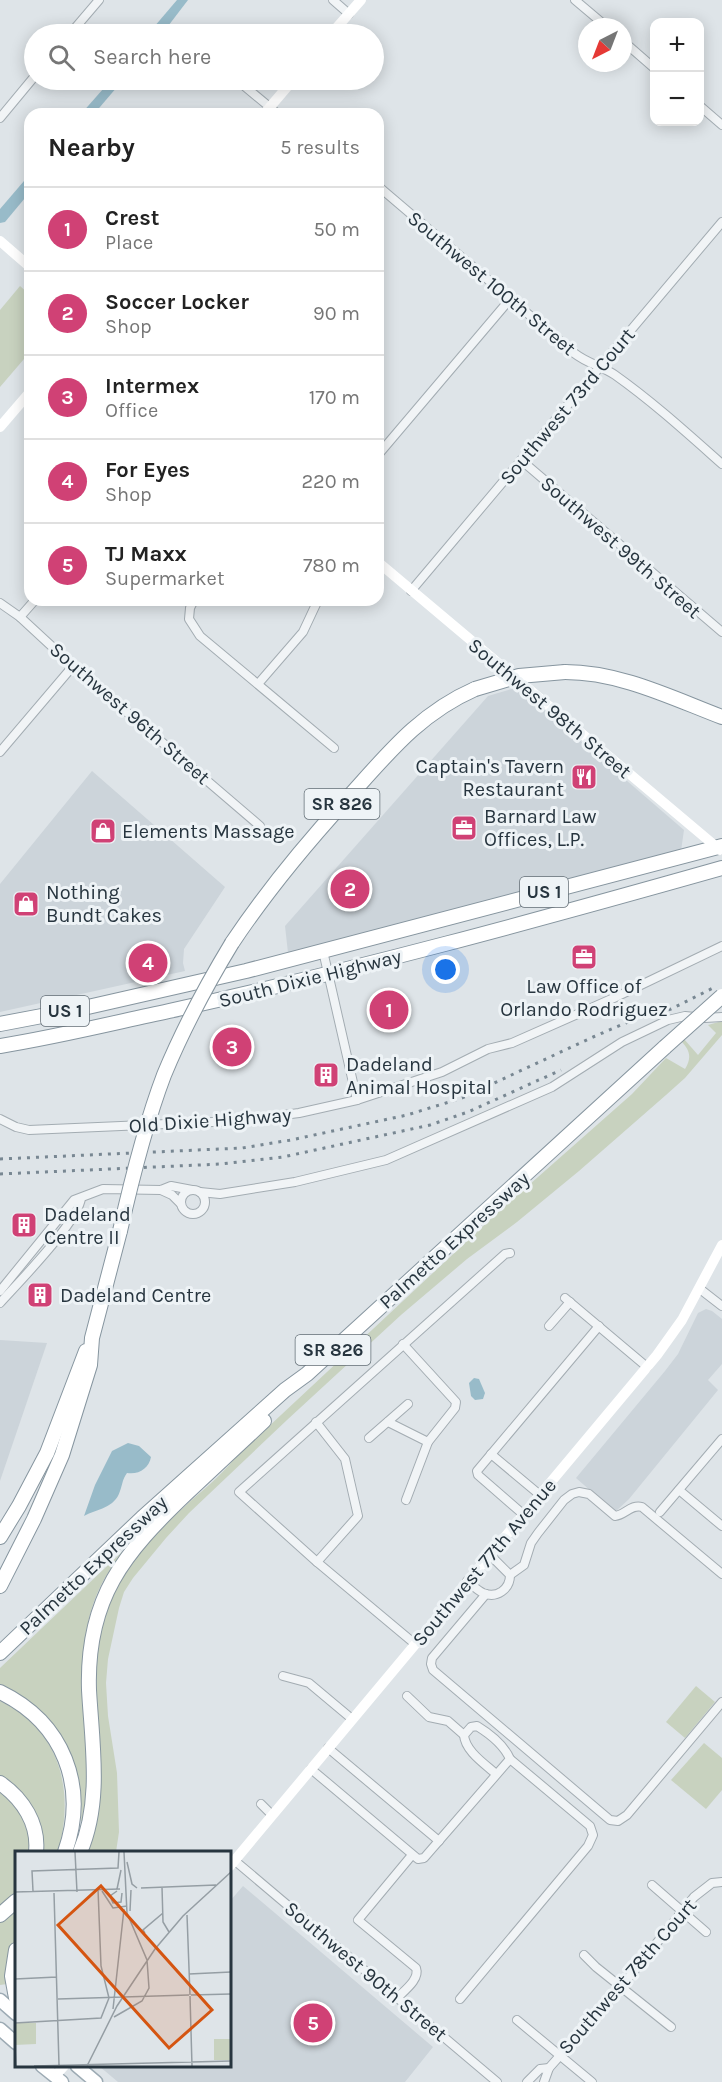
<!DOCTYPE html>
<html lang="en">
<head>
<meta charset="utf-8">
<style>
  :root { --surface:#fff; --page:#f2f2f2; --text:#222; --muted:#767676; --line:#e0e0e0; --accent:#d04175 }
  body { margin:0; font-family:Karla,sans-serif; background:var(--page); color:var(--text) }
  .controls { position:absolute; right:18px; top:18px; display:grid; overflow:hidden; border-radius:12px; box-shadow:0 3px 15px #0003 }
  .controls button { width:54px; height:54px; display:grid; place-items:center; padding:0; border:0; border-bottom:2px solid var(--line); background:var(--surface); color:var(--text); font:30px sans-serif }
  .compass { position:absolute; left:578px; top:18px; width:54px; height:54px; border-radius:50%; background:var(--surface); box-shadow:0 3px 15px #0003; rotate:222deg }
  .you { position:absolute; left:446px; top:970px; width:21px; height:21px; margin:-15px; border:4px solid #fff; border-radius:50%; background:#1a73e8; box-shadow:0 0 0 9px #1a73e833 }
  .badge { display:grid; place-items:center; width:39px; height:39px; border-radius:50%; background:var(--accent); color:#fff; font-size:20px; font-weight:700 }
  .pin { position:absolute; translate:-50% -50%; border:3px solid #fff; box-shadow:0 2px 6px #0006 }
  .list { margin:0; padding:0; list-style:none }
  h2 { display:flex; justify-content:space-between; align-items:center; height:78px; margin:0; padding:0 24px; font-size:26px }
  h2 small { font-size:20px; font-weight:400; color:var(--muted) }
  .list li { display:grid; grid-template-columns:39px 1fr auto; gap:18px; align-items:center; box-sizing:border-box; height:84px; padding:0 24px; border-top:2px solid var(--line) }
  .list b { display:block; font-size:22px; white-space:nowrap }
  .list p { margin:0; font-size:20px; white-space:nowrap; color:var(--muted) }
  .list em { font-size:20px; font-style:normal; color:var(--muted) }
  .icon { flex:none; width:33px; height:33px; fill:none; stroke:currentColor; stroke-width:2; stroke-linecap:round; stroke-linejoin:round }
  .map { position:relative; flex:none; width:722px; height:2082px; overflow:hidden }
  .search { position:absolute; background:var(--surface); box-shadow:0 3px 15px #0003; left:24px; top:24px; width:360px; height:66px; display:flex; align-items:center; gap:15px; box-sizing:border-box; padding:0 21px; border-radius:33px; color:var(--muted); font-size:22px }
  .panel { position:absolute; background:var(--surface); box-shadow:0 3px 15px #0003; left:24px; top:108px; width:360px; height:498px; border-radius:18px }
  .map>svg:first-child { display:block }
</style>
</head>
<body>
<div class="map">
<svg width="722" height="2082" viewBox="0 0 722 2082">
  <rect width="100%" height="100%" fill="#dee4e8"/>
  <g fill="#ccd4da">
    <path d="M518,687l166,143 -3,21 -393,102 -3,-27 203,-230z"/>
    <path d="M92,771l133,116 -41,62 -1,14 2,8 -185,41v-128z"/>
    <path d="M706,1309l6,2 10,8v45l-14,16 10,10 -89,109 -14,13 -39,-34 89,-107 13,-17 20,-41z"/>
    <path d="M0,1340l47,3 -47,138z"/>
    <path d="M243,1886l190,161 -28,35h-287l-19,-16h131v-165z"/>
  </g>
  <g fill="#c8d2bf">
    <path d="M20,286l10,9v57l-30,35v-77z"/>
    <path d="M722,1021v14l-37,43 -19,17 -87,76 -62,51 -50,37 -66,56 -114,105 -98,93 -23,25 -33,40 -9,14 -5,16 -11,51 -2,24 2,33 9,57 2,59 -3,20h-28c7,-23 12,-46 13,-71 1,-64 -17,-129 13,-188 17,-33 41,-61 69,-85 17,-16 37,-31 52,-50l261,-244 136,-120 34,-36 19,11c7,-11 5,-19 -4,-28l3,-2 14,16 18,-22 -8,-8z"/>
    <path d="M125,1549c-7,9 -13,18 -19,27 -36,61 -21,139 -18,206v16l-5,23h-2c5,-56 -29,-115 -81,-137v-16z"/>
    <path d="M696,1686l19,16 -30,36 -19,-16z"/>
    <path d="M0,1701c61,29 75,91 58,151h-16l-42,-75z"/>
    <path d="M704,1743l18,15v32l-16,19 -35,-29z"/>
    <path d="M0,1791c21,20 28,32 31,61h-15v39l-16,16z"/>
    <path d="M16,1907v30l-7,17 -3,12 1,18 -7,1v-66z"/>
  </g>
  <g fill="#98bbc9">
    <path d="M177,0h11l-26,34h-14z"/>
    <path d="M111,80h12l-29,34h-13z"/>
    <path d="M30,174v18l-25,30 -5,1v-14z"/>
    <path d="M474,1378l5,1 6,14 -2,6 -8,1 -4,-4 -2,-13z"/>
    <path d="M128,1443l11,3 12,11c-2,11 -12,18 -24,16 -5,7 -4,10 -7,18 -5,17 -23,18 -36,25l11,-31 17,-34z"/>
  </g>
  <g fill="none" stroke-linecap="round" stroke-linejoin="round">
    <g stroke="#a3acb2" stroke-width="10">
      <g id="street">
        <path d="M333,0l16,14"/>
        <path d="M575,0l32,27"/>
        <path d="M181,32l3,2"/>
        <path d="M70,34l29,-34"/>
        <path d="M623,41l31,27"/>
        <path d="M237,80l41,34"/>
        <path d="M700,106l22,19"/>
        <path d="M0,118l34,-41"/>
        <path d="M378,186l196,167c14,11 28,13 41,22 38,27 72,58 107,89"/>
        <path d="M378,455l133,-157"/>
        <path d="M521,460l201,172"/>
        <path d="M411,591l311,-369"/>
        <path d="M194,600l-4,8 -1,11 11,17 134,112"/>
        <path d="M0,603l20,14 53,49 187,160"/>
        <path d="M20,617l15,-17"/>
        <path d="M258,684l45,-52 15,-32"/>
        <path d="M0,752l73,-86"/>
        <path d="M323,951l34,149"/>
        <path d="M0,1119l16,8 13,3 207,-9 63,-8 58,-13 85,-28 46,-23 24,-6 104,-46 106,-51"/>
        <circle cx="193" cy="1202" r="12"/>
        <path d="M161,1190l11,5 9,9"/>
        <path d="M200,1192l20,2 75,-12 91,-22 166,-73 70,-45 46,-22 17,-4 20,2 17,-1"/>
        <path d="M700,1289l22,17"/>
        <path d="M0,1291l74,-91 29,-11 58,1 10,-4 21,4"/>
        <path d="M565,1298l82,69"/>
        <path d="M0,1303c18,-20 79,-82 81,-105"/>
        <path d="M549,1326l21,-24"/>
        <path d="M403,1344l53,58 -1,6 -27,34 -22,58"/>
        <path d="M316,1422l29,37 13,57 -41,46"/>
        <path d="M388,1422l40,20"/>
        <path d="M369,1438l39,-34"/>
        <path d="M491,1454l49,41"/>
        <path d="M679,1490l43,36"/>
        <path d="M660,1512l62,-73"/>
        <path d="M524,1515l-46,-40 -1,-4 122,-145"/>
        <path d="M510,1575l14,-10 7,-22 7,-10 26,-33 8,-6 7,-2 10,2 26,22c10,-1 16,-12 27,-9l80,67"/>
        <path d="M467,1581c5,4 10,9 16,12 14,6 27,-4 27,-18l-20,-20"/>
        <path d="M486,1594l-54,64 -1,6 2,6 177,150 8,1 9,-6 95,-113"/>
        <path d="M415,1644l-98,-82 -78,-70 266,-238 5,-1"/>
        <path d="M283,1676l26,7 43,36"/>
        <path d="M407,1696l22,21 19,4 16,14"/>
        <path d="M328,1748l111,93"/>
        <path d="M311,1769l107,90 6,-1 86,-99 80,67 3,9 -5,11 -128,153"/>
        <path d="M496,1774c-11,-10 -31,-23 -32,-39l7,-8 6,-1c13,8 27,19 33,33"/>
        <path d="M261,1804l11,11"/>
        <path d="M234,1860l263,222"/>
        <path d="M652,1885l54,47"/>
        <path d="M584,1955l12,12 75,60"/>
        <path d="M397,1998c8,-8 23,-19 19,-30l-58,-48 54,-65"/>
        <path d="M517,2020l75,62"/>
        <path d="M527,2082l13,-13 9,-1"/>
        <path d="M544,2082l5,-14 72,-81 73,-90 18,-14 10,-1"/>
      </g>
    </g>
    <g stroke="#9dabb4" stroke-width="15">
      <g id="primary">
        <path d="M0,2000l16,14"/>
        <path d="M0,2029l16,14"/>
        <path d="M42,2066l20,16"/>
        <path d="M77,2066l19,16"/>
      </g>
    </g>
    <g stroke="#86959f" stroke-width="16">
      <g id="highway">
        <path d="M565,672c55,0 107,26 157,45"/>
        <path d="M232,943c34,-51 72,-97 113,-142 41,-45 73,-87 130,-112"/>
        <path d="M0,1024l79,-15 167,-38 476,-125"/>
        <path d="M0,1046c57,-9 113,-23 169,-35 186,-41 369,-91 553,-143"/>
        <path d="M0,1537l19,-31 28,-53 39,-102"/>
        <path d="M0,1586l34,-67 28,-64 28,-90 2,-27 28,-107"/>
        <path d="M0,1653l142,-135 143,-128 22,-16 358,-327"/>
        <path d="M0,1692c64,31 88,95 65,160"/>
        <path d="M0,1783c23,16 39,41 36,69"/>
        <path d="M80,1852c22,-51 12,-108 9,-162 -3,-92 35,-137 98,-197 26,-24 51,-48 77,-72"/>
        <path d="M0,1915l16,-14"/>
        <path d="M16,1950l-4,26 4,22"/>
      </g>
    </g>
    <use href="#street" stroke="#f1f4f6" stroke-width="8"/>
    <g stroke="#fff" stroke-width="10">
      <path d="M331,34l30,-34"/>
      <path d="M264,114l29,-34"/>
      <path d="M0,241l30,26"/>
      <path d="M0,427l30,-35"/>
      <path d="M378,562l342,288"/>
      <path d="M230,1866l427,-511 25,-35 40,-75"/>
      <path d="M55,2076l9,-10"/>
    </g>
    <use href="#primary" stroke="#fff" stroke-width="12"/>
    <use href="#highway" stroke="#fff" stroke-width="14"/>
    <g stroke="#788792" stroke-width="3" stroke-dasharray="3 6" stroke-linecap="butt">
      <path d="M0,1159l242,-11 49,-8 116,-25 55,-17 131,-61 35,-15 43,-13 42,-21"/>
      <path d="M0,1174l221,-10 62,-7 147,-32 38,-13 93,-42"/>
    </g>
    <g stroke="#86959f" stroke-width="16" stroke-linecap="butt">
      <g id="highway-bridge">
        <path d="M475,689l44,-13 46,-4"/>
        <path d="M665,1047l57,-51"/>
        <path d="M120,1231c12,-53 25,-106 44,-156 19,-46 42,-89 68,-132"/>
      </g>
    </g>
    <use href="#highway-bridge" stroke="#fff" stroke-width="14"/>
  </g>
  <defs>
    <g id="restaurant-square" transform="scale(1.35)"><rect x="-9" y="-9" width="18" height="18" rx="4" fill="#d04175" stroke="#eef3f6"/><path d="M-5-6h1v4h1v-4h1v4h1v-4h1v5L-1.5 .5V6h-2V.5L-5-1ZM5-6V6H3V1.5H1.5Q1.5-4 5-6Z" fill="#fff"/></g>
    <g id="office-square" transform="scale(1.35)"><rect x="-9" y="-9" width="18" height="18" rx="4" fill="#d04175" stroke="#eef3f6"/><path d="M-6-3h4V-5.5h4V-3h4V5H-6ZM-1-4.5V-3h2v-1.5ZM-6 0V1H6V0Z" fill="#fff"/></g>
    <g id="shop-square" transform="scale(1.35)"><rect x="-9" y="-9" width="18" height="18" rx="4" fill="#d04175" stroke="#eef3f6"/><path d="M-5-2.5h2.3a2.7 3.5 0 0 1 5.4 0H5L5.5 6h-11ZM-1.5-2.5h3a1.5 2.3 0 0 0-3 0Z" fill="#fff"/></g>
    <g id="building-square" transform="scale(1.35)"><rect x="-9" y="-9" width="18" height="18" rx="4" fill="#d04175" stroke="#eef3f6"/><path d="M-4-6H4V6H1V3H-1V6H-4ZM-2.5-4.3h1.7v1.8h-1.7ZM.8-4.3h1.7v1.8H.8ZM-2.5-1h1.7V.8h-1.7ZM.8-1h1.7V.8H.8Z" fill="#fff"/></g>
  </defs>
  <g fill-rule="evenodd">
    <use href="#restaurant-square" x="584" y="777"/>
    <use href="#office-square" x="464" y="828"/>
    <use href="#shop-square" x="103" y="831"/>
    <use href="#shop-square" x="26" y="904"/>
    <use href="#office-square" x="584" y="957"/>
    <use href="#building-square" x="326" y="1075"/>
    <use href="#building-square" x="24" y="1225"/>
    <use href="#building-square" x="40" y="1295"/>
  </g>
  <g text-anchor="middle" stroke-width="6" stroke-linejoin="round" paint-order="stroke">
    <g fill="#eef3f6" stroke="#636e76" stroke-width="1.5">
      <rect x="304.5" y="789" width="75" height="30" rx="4.5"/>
      <rect x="520" y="877" width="48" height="30" rx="4.5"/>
      <rect x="41" y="996" width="48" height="30" rx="4.5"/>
      <rect x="295.5" y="1335" width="75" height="30" rx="4.5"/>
    </g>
    <g font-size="18" font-weight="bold" fill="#27353f">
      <text x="342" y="810">SR 826</text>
      <text x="544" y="898">US 1</text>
      <text x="65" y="1017">US 1</text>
      <text x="333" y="1356">SR 826</text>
    </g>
    <g font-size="20" fill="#27353f" stroke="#eef3f6">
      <text transform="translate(492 283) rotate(40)" y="7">Southwest 100th Street</text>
      <text transform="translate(567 406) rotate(-50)" y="7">Southwest 73rd Court</text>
      <text transform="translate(621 547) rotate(41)" y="7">Southwest 99th Street</text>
      <text transform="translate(550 708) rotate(40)" y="7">Southwest 98th Street</text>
      <text transform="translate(130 713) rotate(41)" y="7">Southwest 96th Street</text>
      <text transform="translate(310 978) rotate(-14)" y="7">South Dixie Highway</text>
      <text transform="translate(210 1120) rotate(-4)" y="7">Old Dixie Highway</text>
      <text transform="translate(454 1240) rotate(-42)" y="7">Palmetto Expressway</text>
      <text transform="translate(484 1562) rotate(-50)" y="7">Southwest 77th Avenue</text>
      <text transform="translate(93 1565) rotate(-43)" y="7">Palmetto Expressway</text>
      <text transform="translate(366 1971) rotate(40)" y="7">Southwest 90th Street</text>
      <text transform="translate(627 1976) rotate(-49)" y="7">Southwest 78th Court</text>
    </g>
    <g font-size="20" fill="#27353f" stroke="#eef3f6" text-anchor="start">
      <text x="564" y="773" text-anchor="end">Captain's Tavern<tspan x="564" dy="23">Restaurant</tspan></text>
      <text x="484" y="823">Barnard Law<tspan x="484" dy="23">Offices, L.P.</tspan></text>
      <text x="122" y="838">Elements Massage</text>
      <text x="46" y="899">Nothing<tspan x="46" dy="23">Bundt Cakes</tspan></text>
      <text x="584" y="993" text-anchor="middle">Law Office of<tspan x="584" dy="23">Orlando Rodriguez</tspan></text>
      <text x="346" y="1071">Dadeland<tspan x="346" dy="23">Animal Hospital</tspan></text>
      <text x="44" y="1221">Dadeland<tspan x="44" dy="23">Centre II</tspan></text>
      <text x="60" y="1302">Dadeland Centre</text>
    </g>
  </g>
  <g transform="translate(15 1851)">
    <rect width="216" height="216" fill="#dee4e8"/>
    <path d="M0,172h21v21l-21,1zM199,188h17v21h-17z" fill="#c8d2bf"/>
    <path fill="none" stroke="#959ea4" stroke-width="1.5" d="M60,1l2,40M112,11l5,22 5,4M147,36l1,35 6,10M126,37l75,-3M102,38l4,-19M18,40l-1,-20 86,-3 1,-16M87,40l11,17 14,-2M102,40l-7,5 3,7 8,-1 1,-9M0,41l105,-3M39,42l5,172M115,60l1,-21M172,64l3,80M130,82l-2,-3 20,-17M174,123l42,-2M0,128l42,-2M176,144l40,-1M175,145l2,70M43,148l131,-4M98,158l11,-100M99,166l28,-16 7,-13 -2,-28 -20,-47 -3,-61M0,172l86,-5 8,-20 -8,-32 -3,-77M0,196l1,19M19,215l197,-5M72,215l30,-60 38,-57 28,-33 48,-44"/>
    <path fill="#d55511" fill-opacity="0.15" stroke="#d55511" stroke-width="3" d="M86,35l111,124 -43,38 -111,-123z"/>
    <rect width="216" height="216" fill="none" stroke="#27353f" stroke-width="3"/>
  </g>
</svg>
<div class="controls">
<button>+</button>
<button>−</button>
</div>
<svg class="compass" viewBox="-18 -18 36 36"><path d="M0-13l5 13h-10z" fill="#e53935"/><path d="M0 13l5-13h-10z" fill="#767676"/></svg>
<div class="you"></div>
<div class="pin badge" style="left:389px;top:1010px">1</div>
<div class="pin badge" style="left:350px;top:889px">2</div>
<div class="pin badge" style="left:232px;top:1047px">3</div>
<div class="pin badge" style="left:148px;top:963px">4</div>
<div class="pin badge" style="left:313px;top:2023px">5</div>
<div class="search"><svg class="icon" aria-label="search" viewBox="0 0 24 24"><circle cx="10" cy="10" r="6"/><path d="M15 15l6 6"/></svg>Search here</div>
<section class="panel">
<h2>Nearby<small>5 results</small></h2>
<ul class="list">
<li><span class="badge">1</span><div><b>Crest</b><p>Place</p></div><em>50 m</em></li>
<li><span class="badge">2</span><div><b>Soccer Locker</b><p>Shop</p></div><em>90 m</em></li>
<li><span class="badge">3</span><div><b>Intermex</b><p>Office</p></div><em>170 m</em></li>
<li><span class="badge">4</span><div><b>For Eyes</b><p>Shop</p></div><em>220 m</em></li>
<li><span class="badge">5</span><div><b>TJ Maxx</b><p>Supermarket</p></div><em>780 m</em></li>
</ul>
</section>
</div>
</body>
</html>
